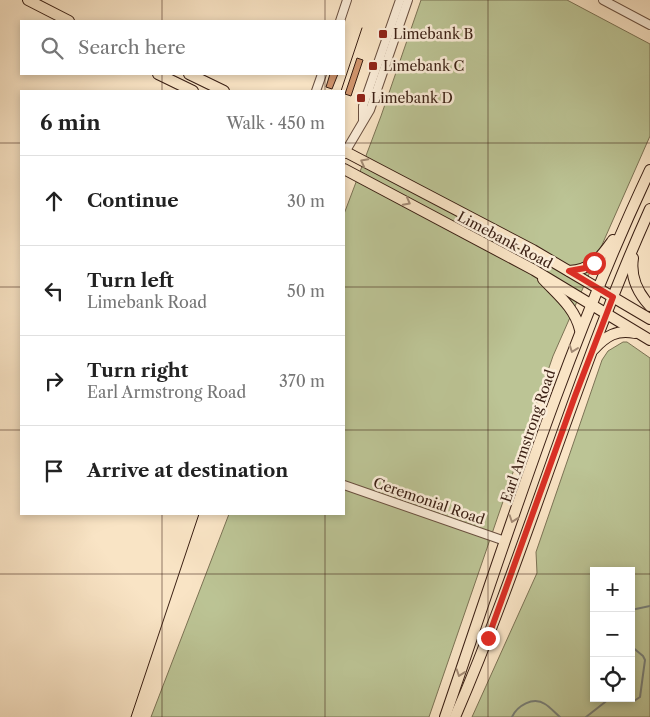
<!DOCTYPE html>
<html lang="en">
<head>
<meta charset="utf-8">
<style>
  :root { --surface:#fff; --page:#f6f6f6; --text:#222; --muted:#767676; --line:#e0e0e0 }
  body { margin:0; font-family:"Libre Caslon Text",serif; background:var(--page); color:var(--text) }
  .controls { position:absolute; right:15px; bottom:15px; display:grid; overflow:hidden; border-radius:0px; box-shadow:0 2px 8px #0003 }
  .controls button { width:45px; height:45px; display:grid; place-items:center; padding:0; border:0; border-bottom:1px solid var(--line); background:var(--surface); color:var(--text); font:25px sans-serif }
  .stop { position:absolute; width:15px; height:15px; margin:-11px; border:4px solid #d93025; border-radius:50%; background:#fff }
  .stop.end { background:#d93025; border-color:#fff; box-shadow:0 1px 5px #0008 }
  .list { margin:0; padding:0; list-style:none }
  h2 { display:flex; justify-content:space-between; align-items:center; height:65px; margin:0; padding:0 20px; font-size:21px }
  h2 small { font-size:16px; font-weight:400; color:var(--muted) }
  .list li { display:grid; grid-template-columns:32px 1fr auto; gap:15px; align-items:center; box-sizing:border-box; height:90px; padding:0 20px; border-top:1px solid var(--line) }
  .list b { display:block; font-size:19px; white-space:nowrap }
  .list p { margin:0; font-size:16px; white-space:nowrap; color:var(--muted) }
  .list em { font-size:16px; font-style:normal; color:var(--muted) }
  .icon { flex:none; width:28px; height:28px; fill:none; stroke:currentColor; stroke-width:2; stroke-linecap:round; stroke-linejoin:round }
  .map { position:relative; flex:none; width:650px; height:717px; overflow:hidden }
  .search { position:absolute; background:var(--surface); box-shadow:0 2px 8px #0003; left:20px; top:20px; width:325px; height:55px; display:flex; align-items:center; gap:12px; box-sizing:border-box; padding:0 18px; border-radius:0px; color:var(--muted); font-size:19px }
  .panel { position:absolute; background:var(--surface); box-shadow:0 2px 8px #0003; left:20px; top:90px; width:325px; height:425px; border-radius:0px }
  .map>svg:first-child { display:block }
</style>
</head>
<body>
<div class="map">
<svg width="650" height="717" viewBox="0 0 650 717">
  <rect width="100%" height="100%" fill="#f9e4c5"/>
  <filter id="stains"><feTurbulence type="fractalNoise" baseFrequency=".004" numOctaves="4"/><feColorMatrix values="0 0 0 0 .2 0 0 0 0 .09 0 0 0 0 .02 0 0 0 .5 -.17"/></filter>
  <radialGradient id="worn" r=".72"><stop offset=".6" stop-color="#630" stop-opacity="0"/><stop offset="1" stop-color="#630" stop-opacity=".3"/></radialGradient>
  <g fill="#bcc495" stroke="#7b7254" fill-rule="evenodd">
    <path d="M421,0h146l83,44v92l-97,220 -124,361h-278l78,-203h115v-300l37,-98z"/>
    <path d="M623,342h4l23,16v359h-178l65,-144 -1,-21 66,-192 6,-9zM594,571h37v127h-37z"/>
  </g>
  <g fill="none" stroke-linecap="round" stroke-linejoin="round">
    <g stroke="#777e77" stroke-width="2">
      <path d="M631,610l19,-4"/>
      <path d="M512,717c5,-11 21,-21 33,-13 5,3 10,9 15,13"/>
      <path d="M586,717l23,-18 25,2 6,-4 5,-37 -2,-4 -12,-10"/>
    </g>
  </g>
  <g fill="#d0946c" stroke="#3a1f13">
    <path d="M357,58l6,2 -12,36 -6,-2z"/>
    <path d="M330,74h8l-6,15 -6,-2z"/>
  </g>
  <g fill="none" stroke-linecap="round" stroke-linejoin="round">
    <g stroke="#6a5040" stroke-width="10">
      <g id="minor">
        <path d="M603,0l47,25"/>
        <path d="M340,21l7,-21"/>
        <path d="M316,91l6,-17"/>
        <path d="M363,120v-14l37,-106"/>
        <path d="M344,154l26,-44 38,-110"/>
        <path d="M344,485l161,56"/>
      </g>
    </g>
    <g stroke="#3a1f13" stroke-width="12">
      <g id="major">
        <path d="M28,0l41,21"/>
        <path d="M158,74l35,17"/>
        <path d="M189,74l35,17"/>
        <path d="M344,151l189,99 117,69"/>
        <path d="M344,169l190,101 116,70"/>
        <path d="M633,258c-3,19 4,34 17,48"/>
        <path d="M569,271c24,-2 31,-13 44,-31"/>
        <path d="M543,279c15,16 32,29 37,51"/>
        <path d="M594,349c12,-13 23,-20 41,-16"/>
        <path d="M445,717c63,-184 122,-371 205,-547"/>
        <path d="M455,717c72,-166 120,-342 195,-508"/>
      </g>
    </g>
    <use href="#minor" stroke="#fbedd9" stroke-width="8"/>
    <use href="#major" stroke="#f9e4c5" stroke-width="10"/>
    <g stroke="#3a1f13" stroke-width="1">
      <path d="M341,91l21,-63"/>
      <path d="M131,717l68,-203"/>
    </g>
  </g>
  <defs><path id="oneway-chevron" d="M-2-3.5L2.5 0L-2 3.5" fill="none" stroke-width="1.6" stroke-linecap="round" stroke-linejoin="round" transform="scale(1.25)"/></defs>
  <g stroke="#a38b75">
    <use href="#oneway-chevron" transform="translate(364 162) rotate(-152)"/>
    <use href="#oneway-chevron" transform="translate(407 202) rotate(28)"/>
    <use href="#oneway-chevron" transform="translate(573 349) rotate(110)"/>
    <use href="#oneway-chevron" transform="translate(513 519) rotate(109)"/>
    <use href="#oneway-chevron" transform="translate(460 673) rotate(109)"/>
  </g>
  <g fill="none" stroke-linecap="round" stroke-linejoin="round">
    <path stroke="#d93025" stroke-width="6" d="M488,638l87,-242 38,-99 -44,-26 16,-3 9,-5"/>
  </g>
  <path fill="none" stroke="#3a1f13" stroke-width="1" stroke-opacity="0.55" d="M162,0v21M325,0v21M488,0v717M162,74v17M325,74v17M0,143h21M344,143h306M0,287h21M344,287h306M0,430h21M344,430h306M162,514v203M325,514v203M0,574h594M631,574h19"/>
  <g fill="#8f2418" stroke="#fbedd9" stroke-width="2">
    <rect x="378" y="29" width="10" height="10" rx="2.5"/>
    <rect x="368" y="61" width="10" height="10" rx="2.5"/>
    <rect x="356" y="93" width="10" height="10" rx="2.5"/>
  </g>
  <g text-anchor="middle" stroke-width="5" stroke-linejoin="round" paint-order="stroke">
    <g font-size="14" fill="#3a1f13" stroke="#fbedd9" text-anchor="start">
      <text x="393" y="39">Limebank B</text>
      <text x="383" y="71">Limebank C</text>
      <text x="371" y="103">Limebank D</text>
    </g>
    <g font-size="14" fill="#3a1f13" stroke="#fbedd9">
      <text transform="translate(505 240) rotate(28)" y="5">Limebank Road</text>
      <text transform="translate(528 436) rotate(-71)" y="5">Earl Armstrong Road</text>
      <text transform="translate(429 501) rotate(19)" y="5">Ceremonial Road</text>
    </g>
  </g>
  <rect width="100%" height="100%" filter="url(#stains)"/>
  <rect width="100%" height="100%" fill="url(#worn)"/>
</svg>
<div class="controls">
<button>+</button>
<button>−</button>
<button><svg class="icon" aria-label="locate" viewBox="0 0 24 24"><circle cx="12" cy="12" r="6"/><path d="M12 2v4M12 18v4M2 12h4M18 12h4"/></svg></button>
</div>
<div class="stop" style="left:594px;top:263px"></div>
<div class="stop end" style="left:488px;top:638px"></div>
<div class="search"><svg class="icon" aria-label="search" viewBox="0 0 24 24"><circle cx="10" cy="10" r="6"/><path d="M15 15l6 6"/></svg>Search here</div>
<section class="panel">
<h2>6 min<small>Walk · 450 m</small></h2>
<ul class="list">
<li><svg class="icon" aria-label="ahead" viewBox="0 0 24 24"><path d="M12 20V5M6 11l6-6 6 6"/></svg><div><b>Continue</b></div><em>30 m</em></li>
<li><svg class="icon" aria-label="left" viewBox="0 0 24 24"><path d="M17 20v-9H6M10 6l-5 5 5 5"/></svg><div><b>Turn left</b><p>Limebank Road</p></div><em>50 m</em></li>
<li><svg class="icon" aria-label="right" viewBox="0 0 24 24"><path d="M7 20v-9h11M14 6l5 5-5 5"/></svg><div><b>Turn right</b><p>Earl Armstrong Road</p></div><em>370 m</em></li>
<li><svg class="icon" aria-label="arrive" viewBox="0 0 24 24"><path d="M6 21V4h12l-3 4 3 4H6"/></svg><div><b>Arrive at destination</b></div></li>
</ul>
</section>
</div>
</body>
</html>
